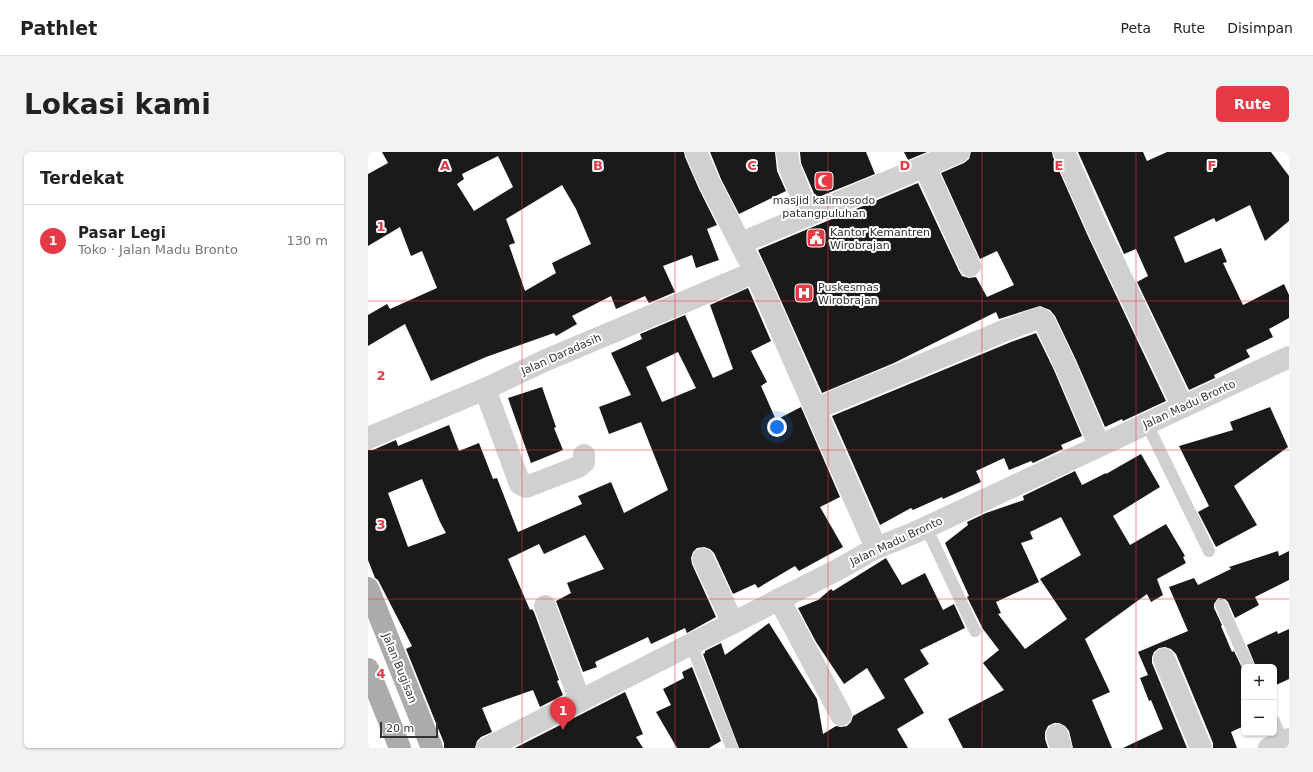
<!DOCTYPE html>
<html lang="id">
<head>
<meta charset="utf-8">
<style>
  :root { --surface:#fff; --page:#f2f2f2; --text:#222; --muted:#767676; --line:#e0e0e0; --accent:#e63946 }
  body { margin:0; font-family:"DejaVu Sans",sans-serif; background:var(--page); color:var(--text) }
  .controls { position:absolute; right:12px; bottom:12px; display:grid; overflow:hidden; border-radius:6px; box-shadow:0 1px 3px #0004 }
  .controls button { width:36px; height:36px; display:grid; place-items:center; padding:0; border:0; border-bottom:1px solid var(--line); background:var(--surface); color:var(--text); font:20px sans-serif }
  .scale { position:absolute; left:12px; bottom:10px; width:58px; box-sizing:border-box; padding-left:4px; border:2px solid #333; border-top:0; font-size:11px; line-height:14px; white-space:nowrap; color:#333; -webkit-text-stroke:3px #fff; paint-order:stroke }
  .you { position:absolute; left:409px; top:275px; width:14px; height:14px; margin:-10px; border:3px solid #fff; border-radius:50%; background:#1a73e8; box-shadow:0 0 0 6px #1a73e833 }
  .badge { display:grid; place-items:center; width:26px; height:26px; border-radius:50%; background:var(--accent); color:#fff; font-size:13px; font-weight:700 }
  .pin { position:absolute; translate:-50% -33px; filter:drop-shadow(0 1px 2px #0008) }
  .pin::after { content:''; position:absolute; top:21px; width:14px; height:12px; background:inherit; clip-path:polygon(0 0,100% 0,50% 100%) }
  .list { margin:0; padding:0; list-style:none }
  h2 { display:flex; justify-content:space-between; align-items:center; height:52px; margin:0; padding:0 16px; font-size:17px }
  h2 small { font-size:13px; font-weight:400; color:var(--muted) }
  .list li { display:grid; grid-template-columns:26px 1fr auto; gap:12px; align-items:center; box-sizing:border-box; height:72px; padding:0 16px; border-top:1px solid var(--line) }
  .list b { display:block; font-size:15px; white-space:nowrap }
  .list p { margin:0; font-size:13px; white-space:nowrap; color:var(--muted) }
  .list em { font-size:13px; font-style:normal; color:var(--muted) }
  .map { position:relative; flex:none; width:921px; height:596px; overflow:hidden; border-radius:6px }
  header { display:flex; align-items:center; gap:24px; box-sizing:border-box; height:56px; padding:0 20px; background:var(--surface); border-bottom:1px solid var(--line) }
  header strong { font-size:19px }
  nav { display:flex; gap:22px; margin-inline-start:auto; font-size:14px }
  .intro { display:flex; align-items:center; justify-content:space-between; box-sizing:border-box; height:96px; padding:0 24px }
  h1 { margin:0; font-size:28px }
  .button { padding:10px 18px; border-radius:6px; background:var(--accent); color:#fff; font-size:14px; font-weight:700 }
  main { display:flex; gap:24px; padding:0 24px }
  aside { flex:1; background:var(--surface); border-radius:6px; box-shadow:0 1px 3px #0004 }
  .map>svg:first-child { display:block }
</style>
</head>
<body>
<header>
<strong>Pathlet</strong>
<nav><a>Peta</a><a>Rute</a><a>Disimpan</a></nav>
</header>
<div class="intro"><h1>Lokasi kami</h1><a class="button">Rute</a></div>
<main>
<aside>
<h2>Terdekat<small></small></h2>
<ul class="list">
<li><span class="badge">1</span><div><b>Pasar Legi</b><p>Toko · Jalan Madu Bronto</p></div><em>130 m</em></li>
</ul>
</aside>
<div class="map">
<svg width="921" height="596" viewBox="0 0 921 596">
  <rect width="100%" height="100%" fill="#fff"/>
  <g fill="#1a1a1a" fill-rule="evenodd">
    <path d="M14,0h302l1,5 14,32 18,36 -10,4 12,31 -23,8 -4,-13 -29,11 12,26 -26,11 -4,-7 -29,13 -5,-13 -39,20 5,8 -21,12 -2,-3 -68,24 -55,24 -26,-57 -37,22v-31l19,-11 3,5 47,-21 -15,-37 -11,5 -11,-29 -32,19v-72l20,-11zM130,4l15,31 -39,24 -17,-27 7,-5 -2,-5zM194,33l14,24 15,35 -39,19 4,10 -31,18 -16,-46 6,-2 -9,-24z"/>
    <path d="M342,0h65l2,19 9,20 -47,23 -18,-35z"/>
    <path d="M432,0h66l9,22 -59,24 -15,-35z"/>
    <path d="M536,0h23l-19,8z"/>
    <path d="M603,0h81l1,5 34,77 79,167 -43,20 -1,-2 -17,8 -29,-67 -21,-44 -5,-6 -10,-4 -41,13 -3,-7 -102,51 -72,30 -56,-126 -8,-17 160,-67 41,88 3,5 7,2 7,-1 11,20 27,-12 -17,-34 -17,8 -39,-86 23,-10 5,-4z"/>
    <path d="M710,0h65l4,9 20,-9h104l18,24v45l-24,20 -15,-36 -34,17 -2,-4 -40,19 11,26 36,-15 6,14 -4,1 20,42 41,-21 5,11v23l-20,11 4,8 -27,13 4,7 -36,18 1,3 -26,12 -52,-108 11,-6 -12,-27 -12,5z"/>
    <path d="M380,136l23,53 -20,10 16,31 -6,4 15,34 25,-13 39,90 -20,10 23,40 -44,24 -4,-5 -37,22 -3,-4 -22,10 -19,-41 -4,-4 -6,-2 -7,1 -4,4 -2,6 1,6 24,53 -29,16 -2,-5 -34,16 -3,-7 -53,25 2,5 -14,5 -27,-71 15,-8 -4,-10 37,-14 -19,-34 -41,19 -5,-10 -31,15 22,51 2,-1 2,3 25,68 -2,1 6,14 -23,12 -7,-17 -51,18 10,24 -11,5 -4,4 -2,7h-31v-5l-38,-94 6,-3 -34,-66 -3,-2 -7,-18v-110h5l23,-10 2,6 51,-21 10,26 20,-8 14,36 4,-1 21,54 64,-28 -4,-8 33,-14 13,31 44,-23 -27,-68 -32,12 -10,-27 32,-12 -20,-42 31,-14 -2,-5 45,-19 28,63 20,-9 -23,-64zM310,200l18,36 -34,14 -16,-35zM54,327l18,43 6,11 -38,14 -20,-54z"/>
    <path d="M668,181l18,37 28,66 -21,9 2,4 -30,14 -2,-2 -22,9 -5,-12 -28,13 5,11 -38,17 -1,-2 -29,13 -2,-2 -31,17 -48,-109 179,-74z"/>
    <path d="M174,235l14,40 -2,1 9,22 -32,13 -23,-65z"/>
    <path d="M902,255l18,40 -54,39 23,39 -41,22 -18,-35 11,-6 -30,-60 54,-16 -3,-8z"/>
    <path d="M773,302l19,33 -47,29 17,29 36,-21 19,32 -2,1 3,6 -29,16 6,16 -12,7 -4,-8 -62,45 25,53 -18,8 20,48h-39l-4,-17 -4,-5 -6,-3h-5l-6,3 -3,6v7l3,9h-85l-15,-29 56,-29 -21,-27 16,-13 -16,-21 -16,-32 2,-1 -24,-53 23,-18 -1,-3 19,-9 38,-13 -1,-4 52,-25 7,14 24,-12v1zM693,365l20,38 -41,24 27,40 -42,30 -27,-35 3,-1 -5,-11 43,-20 -18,-39 12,-4 -3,-7z"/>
    <path d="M910,399l1,5 10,-5v29l-34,17 4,8 -24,13 -7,-16 -3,-3 -7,-1 -4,6v4l8,17 -1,1 11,26 2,-1 10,21v54l-13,6 6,16h-24v-5l-37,-89 -5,-5 -6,-2 -6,1 -5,4 -2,5v6l35,85h-64l40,-19 -12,-29 -2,1 -9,-23 8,-3 -10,-23 50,-21 -19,-44 25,-9 4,7 33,-16 -2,-2z"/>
    <path d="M518,406l16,27 23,-12 18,37 11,-6 11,24 -45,22 9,14 -25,15 20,34 -27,16 11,19h-169l-36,-94 2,-1v-2l16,-8 4,12 44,-32 48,76 6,35 13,-8 5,1 6,-1 4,-4 2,-6 32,-18 -18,-30 -23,16 -28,-42 -18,-34 20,-8 13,-11 2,2z"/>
    <path d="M921,477v50l-15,7v-19h-18l-9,-22 30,-14 1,3z"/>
    <path d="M324,515l29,74 -12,7h-32l-21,-36 15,-7 -8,-16 21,-11 -2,-6z"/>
    <path d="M257,540l18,42 -7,3 7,11h-128z"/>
  </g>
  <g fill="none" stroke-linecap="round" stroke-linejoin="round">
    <g stroke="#d0d0d0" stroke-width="12">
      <path d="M779,272l62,127"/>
      <path d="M558,375l49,104"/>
      <path d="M853,453l28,62"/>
      <path d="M323,492l41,104"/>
      <path d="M906,569l9,21"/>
    </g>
    <g stroke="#d0d0d0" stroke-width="22">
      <path d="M328,0l14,32 45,88 121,276"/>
      <path d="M419,0l2,14 20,49"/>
      <path d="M696,0l34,77 85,178"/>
      <path d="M557,15l45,99"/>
      <path d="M373,91l218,-91"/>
      <path d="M117,237l35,95 6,3 52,-20 6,-5v-7"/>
      <path d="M447,257l191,-79 33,-12 5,3 21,44 34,80"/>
      <path d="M0,286l117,-49 59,-28 211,-89"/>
      <path d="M335,407l30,64"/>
      <path d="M411,447l62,116"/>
      <path d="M177,454l35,95"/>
      <path d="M796,507l37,89"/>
      <path d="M689,583l4,13"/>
      <path d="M119,596l352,-179 37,-21 38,-15 375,-176"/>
      <path d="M901,596l20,-9"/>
    </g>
    <g stroke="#ababab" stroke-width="22">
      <path d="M0,436l64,160"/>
      <path d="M0,517l32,79"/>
    </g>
  </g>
  <path fill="none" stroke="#e63946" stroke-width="1" stroke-opacity="0.55" d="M154,0v596M307,0v596M460,0v596M614,0v596M768,0v596M0,149h921M0,298h921M0,447h921"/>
  <defs>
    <g id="mosque-square" transform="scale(1)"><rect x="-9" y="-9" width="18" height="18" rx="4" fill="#e63946" stroke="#fff"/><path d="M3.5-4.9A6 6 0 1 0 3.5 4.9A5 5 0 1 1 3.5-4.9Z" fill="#fff"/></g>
    <g id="civic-square" transform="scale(1)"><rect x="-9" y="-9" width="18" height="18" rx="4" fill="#e63946" stroke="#fff"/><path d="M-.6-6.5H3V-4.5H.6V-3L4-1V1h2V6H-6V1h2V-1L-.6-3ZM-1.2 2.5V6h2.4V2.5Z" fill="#fff"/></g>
    <g id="hospital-square" transform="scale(1)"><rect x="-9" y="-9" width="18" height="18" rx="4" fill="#e63946" stroke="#fff"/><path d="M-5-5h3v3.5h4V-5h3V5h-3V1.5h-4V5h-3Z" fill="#fff"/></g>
  </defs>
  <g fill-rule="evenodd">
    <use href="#mosque-square" x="456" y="29"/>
    <use href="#civic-square" x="448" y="86"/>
    <use href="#hospital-square" x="436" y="141"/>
  </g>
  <g text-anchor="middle" stroke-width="4" stroke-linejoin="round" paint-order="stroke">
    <g font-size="11" fill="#333" stroke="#fff" text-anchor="start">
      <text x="456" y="52" text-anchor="middle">masjid kalimosodo<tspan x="456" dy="13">patangpuluhan</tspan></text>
      <text x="462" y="84">Kantor Kemantren<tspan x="462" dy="13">Wirobrajan</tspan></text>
      <text x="450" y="139">Puskesmas<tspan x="450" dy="13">Wirobrajan</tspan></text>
    </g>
    <g font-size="11" fill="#333" stroke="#fff">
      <text transform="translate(193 202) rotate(-24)" y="4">Jalan Daradasih</text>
      <text transform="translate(821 252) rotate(-25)" y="4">Jalan Madu Bronto</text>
      <text transform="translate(528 389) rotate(-25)" y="4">Jalan Madu Bronto</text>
      <text transform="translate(32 516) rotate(68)" y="4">Jalan Bugisan</text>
    </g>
  </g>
  <g font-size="13" text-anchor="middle" font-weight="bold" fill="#e63946" stroke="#fff" stroke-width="4" stroke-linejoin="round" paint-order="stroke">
    <text x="77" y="18">A</text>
    <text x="230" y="18">B</text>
    <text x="384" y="18">C</text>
    <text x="537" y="18">D</text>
    <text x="691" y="18">E</text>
    <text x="844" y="18">F</text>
    <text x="13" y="79">1</text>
    <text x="13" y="228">2</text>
    <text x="13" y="377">3</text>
    <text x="13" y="526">4</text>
  </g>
</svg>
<div class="controls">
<button>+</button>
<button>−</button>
</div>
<div class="scale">20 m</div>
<div class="you"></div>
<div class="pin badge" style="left:195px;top:578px">1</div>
</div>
</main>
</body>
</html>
